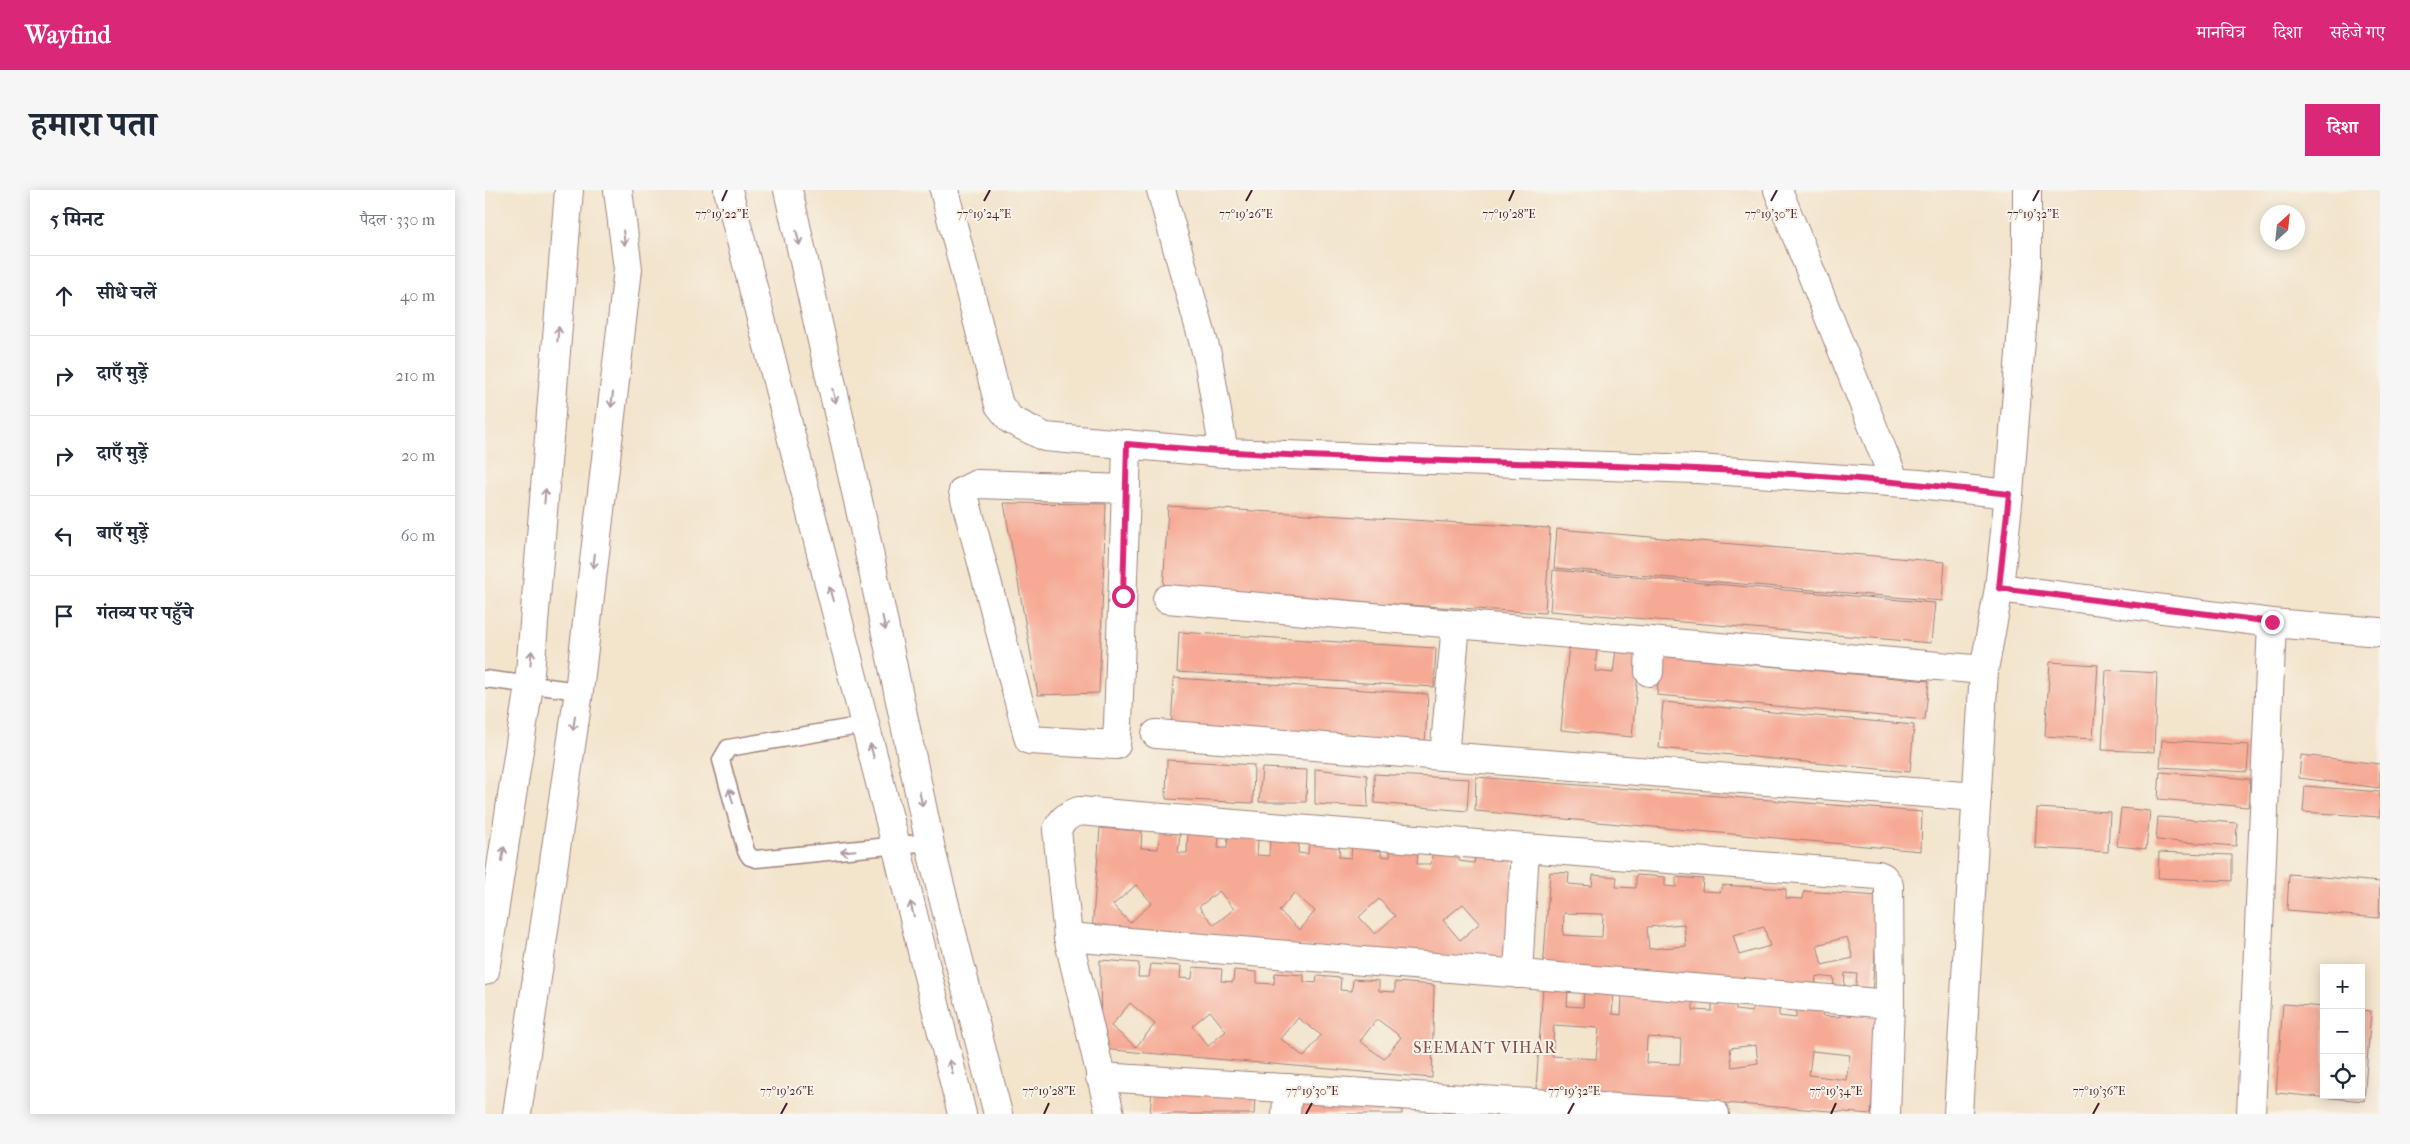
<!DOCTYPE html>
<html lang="hi">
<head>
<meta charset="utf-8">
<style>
  :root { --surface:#fff; --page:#f6f6f7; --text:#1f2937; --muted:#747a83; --line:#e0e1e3; --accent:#db2777 }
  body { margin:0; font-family:"IM FELL French Canon","Noto Serif Devanagari",serif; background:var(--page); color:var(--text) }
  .controls { position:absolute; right:15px; bottom:15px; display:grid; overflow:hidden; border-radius:0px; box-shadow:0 2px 12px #0003 }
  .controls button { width:45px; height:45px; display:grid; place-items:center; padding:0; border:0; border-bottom:1px solid var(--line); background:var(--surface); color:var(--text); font:25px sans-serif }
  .compass { position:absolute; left:1775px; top:15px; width:45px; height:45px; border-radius:50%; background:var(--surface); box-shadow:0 2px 12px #0003; rotate:27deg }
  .stop { position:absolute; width:15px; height:15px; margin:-11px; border:4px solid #db2777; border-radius:50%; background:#fff }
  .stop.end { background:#db2777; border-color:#fff; box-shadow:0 1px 5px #0008 }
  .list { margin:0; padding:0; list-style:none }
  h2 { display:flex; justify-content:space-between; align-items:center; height:65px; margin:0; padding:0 20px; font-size:21px }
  h2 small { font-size:16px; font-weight:400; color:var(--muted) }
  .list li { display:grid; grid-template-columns:32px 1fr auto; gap:15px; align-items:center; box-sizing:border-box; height:80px; padding:0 20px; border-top:1px solid var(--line) }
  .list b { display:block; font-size:19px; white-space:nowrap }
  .list em { font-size:16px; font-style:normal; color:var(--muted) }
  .icon { flex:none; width:28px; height:28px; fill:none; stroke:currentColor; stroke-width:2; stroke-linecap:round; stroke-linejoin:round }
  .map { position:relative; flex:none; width:1895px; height:924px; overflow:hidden; border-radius:0px }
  header { display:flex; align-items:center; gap:30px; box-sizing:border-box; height:70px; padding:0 25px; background:var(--accent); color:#fff }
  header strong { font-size:24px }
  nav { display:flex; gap:28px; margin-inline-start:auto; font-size:18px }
  .intro { display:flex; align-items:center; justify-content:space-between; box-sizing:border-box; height:120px; padding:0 30px }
  h1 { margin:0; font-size:35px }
  .button { padding:12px 22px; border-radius:0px; background:var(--accent); color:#fff; font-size:18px; font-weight:700 }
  main { display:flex; gap:30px; padding:0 30px }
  aside { flex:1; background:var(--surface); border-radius:0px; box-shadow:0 2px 12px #0003 }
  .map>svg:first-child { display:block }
</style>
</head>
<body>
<header>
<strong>Wayfind</strong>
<nav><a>मानचित्र</a><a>दिशा</a><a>सहेजे गए</a></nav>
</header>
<div class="intro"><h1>हमारा पता</h1><a class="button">दिशा</a></div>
<main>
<aside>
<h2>5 मिनट<small>पैदल · 330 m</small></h2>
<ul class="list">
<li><svg class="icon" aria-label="ahead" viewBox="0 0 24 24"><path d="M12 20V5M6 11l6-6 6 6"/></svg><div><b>सीधे चलें</b></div><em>40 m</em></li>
<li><svg class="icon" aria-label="right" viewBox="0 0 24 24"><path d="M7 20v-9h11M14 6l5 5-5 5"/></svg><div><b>दाएँ मुड़ें</b></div><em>210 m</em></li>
<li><svg class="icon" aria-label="right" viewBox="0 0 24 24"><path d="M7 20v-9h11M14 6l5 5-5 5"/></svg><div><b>दाएँ मुड़ें</b></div><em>20 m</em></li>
<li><svg class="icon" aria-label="left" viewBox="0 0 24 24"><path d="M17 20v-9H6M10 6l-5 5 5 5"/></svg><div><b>बाएँ मुड़ें</b></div><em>60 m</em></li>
<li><svg class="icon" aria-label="arrive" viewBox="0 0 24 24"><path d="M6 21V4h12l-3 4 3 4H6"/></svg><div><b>गंतव्य पर पहुँचे</b></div></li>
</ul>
</aside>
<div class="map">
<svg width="1895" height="924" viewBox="0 0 1895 924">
  <rect width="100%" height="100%" fill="#f7f3e8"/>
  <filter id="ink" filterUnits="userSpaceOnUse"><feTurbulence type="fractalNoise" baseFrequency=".02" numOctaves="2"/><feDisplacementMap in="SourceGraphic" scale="10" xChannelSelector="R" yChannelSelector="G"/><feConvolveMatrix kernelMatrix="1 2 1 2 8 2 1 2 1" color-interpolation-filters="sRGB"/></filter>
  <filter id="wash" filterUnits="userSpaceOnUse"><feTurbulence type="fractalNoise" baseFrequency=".0096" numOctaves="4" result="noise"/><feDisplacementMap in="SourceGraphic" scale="20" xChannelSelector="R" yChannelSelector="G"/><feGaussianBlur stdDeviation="1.12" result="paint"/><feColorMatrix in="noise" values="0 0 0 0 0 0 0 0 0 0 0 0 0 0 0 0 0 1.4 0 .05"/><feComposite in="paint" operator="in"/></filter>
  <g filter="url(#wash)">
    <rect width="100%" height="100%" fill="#f3e4cc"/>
    <g id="blocks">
      <g fill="#f6aa95" fill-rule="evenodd">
        <path d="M519,313l102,1 -7,189 -61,2z"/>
        <path d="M683,316l382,22 -5,85 -382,-22z"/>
        <path d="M1072,339l388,33 -3,39 -388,-33z"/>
        <path d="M1068,380l382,33 -4,40 -381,-32z"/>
        <path d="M694,442l257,16 -2,39 -257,-15z"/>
        <path d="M1084,454l28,3 -2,24 18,2 3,-24 24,2 -8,86 -71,-7z"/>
        <path d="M1175,466l269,25 -4,39 -268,-25z"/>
        <path d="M1565,472l48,3 -5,74 -48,-3z"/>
        <path d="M1621,480l51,3 -3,79 -52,-2z"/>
        <path d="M689,488l254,16 -3,50 -254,-16z"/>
        <path d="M1178,512l251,23 -4,47 -251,-24z"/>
        <path d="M1677,550l87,5 -2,27 -87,-5z"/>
        <path d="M1816,565l79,9v24l-81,-10z"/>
        <path d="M682,570l87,5 -1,38 -87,-4z"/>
        <path d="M777,578l45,2 -1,32h-47z"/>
        <path d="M830,579l52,6 1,32 -53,-3z"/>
        <path d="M1675,582l90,7 -2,28 -90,-8z"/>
        <path d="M889,584l95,5 -2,32 -92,-8z"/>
        <path d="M991,587l446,35 -1,39 -446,-40z"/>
        <path d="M1820,596l75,6v25l-77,-5z"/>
        <path d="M1552,618l73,4 -2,40 -73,-4z"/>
        <path d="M1636,618l29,3 -4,38 -29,-3z"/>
        <path d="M1673,627l79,6 -1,23 -80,-6z"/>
        <path d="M615,638l42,3 -1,17 17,1 2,-17 20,2 -2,19h9l1,-22 31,3 -1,14h9l1,-11 30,3 -1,15 12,1 1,-19 29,2 -1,14 10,1 1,-14 31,2 -1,15 12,1 1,-15 29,3v10l9,1 1,-11 27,2 -1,16h14l2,-17 27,3 -1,11 15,2 2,-10 38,3 -7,105 -415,-30zM651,695l16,18 -22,20 -17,-18zM734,701l15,18 -20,16 -15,-18zM809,703l21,18 -15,19 -21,-19zM894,709l16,17 -20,18 -16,-17zM978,714l17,19 -20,17 -17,-20z"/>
        <path d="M1674,662l73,3v26l-74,-3z"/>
        <path d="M1065,682l19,1 -1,11 24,2 1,-11 24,2 -1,10 20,1v-13l29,2v9l11,1v-10l27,2 -1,12 19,1 1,-7 64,4v9l17,1 1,-8 75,5 -7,98 -17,-1 2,-19 -12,-1 -1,19 -11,-1 1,-13 -18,-2 -1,14 -272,-20zM1079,723l39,1 -1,23 -39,-2zM1199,734l2,22 -37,3 -2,-22zM1279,737l6,19 -31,9 -6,-20zM1362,747l6,21 -31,7 -5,-20z"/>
        <path d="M1804,684l91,8 -1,36 -92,-8z"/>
        <path d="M615,770l39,3 -1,14h11l2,-13 30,2 -1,12 12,1 1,-12 29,2 -1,12 12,1 1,-12 23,2v11l17,1 1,-11 29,2v7l12,1 1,-7 24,2 -1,12 12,1 1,-12 26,2v10l16,1v-10l39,3 -2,93 -331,-29zM645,813l25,21 -19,23 -25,-21zM725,821l16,20 -18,15 -16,-20zM813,828l23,17 -17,22 -23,-18zM892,829l24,18 -17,22 -24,-18z"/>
        <path d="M1058,798l25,3 -1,15 16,1 1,-15 30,2 -2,20 9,1 1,-21 71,6v10l19,1v-10l24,2v7l16,2 1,-8 26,2v10l17,2v-11l27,2 -1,7 18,1v-7l38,3 -7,101 -335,-25zM1069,835l45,3 -3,31 -44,-3zM1162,847l34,2 -1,25 -34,-1zM1271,855l2,18 -26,4 -2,-19zM1327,861l38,4 -4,25 -37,-5z"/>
        <path d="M1798,814l41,3v88h37v-85l10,1 -7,90 -88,-8z"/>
        <path d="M667,898l103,7 -1,19h-104z"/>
        <path d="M813,912l104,5v7h-104z"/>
        <path d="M943,918l108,6h-108z"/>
      </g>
    </g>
  </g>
  <g filter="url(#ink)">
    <use href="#blocks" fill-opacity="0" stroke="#9e827c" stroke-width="1"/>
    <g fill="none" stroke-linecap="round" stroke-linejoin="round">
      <g stroke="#9e827c" stroke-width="19">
        <g id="lane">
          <path d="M0,489l94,12"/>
          <path d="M380,535l-137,23 -7,12 25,91 4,6 6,2 174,-17"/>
        </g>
      </g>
      <g stroke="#9e827c" stroke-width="30">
        <g id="street">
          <path d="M243,0l170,663 64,261"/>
          <path d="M303,0l73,324 71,340 66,260"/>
          <path d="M459,0l55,215 12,15 34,17 179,16 473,16 222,15 90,10 -10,94 -15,82 -26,444"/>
          <path d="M676,0l47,168 16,95"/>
          <path d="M1293,0l117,292"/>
          <path d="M641,299l-149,-5 -14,7 66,249 87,5 2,-21 7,-204 2,-76"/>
          <path d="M1524,304l18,-230v-74"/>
          <path d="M1514,398l273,35 108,9"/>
          <path d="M682,409l817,71"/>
          <path d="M1164,482l1,-31"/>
          <path d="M671,544l821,63"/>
          <path d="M959,566l12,-132"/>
          <path d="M583,747l822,67"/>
          <path d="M0,781l44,-286 40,-495"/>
          <path d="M1033,784l7,-126"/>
          <path d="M615,887l615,37"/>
          <path d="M32,924l62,-423 49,-422 -10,-79"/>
          <path d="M625,924l-42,-177 -11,-107c5,-11 11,-15 22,-19l446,37 353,27 5,2 6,8 1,119 -4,110"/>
          <path d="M801,924l2,-26"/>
          <path d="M1766,924l21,-491"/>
        </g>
      </g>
      <use href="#lane" stroke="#fff" stroke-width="16"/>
      <use href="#street" stroke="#fff" stroke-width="28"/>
    </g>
    <defs><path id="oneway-shaft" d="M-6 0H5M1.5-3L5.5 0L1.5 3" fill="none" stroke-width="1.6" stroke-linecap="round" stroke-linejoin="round" transform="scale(1.25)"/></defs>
    <g stroke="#ae9aa0">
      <use href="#oneway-shaft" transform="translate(139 48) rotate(83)"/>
      <use href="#oneway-shaft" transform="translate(313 48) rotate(77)"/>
      <use href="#oneway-shaft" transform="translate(73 144) rotate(-85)"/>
      <use href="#oneway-shaft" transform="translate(349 206) rotate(77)"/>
      <use href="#oneway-shaft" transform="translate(127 210) rotate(97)"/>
      <use href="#oneway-shaft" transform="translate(60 306) rotate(-85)"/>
      <use href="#oneway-shaft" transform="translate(109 371) rotate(97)"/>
      <use href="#oneway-shaft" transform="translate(346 404) rotate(-105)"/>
      <use href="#oneway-shaft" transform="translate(399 433) rotate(78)"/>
      <use href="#oneway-shaft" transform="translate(46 468) rotate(-85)"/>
      <use href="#oneway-shaft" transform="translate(89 533) rotate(98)"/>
      <use href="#oneway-shaft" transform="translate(387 561) rotate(-105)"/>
      <use href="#oneway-shaft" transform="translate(246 606) rotate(-106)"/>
      <use href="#oneway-shaft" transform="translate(436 609) rotate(78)"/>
      <use href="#oneway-shaft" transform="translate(363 661) rotate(175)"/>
      <use href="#oneway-shaft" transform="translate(18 664) rotate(-81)"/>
      <use href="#oneway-shaft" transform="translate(427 719) rotate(-104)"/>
      <use href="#oneway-shaft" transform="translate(466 877) rotate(-104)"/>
    </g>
  </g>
  <g fill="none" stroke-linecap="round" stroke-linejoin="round" filter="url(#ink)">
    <path stroke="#db2777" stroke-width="6" d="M638,406l4,-152c188,17 378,17 568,25 105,4 210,13 314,25l-10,94 273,34"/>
  </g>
  <path fill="none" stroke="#4a1f2b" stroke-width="2" d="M237,11l5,-11M499,11l6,-11M761,11l6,-11M1024,11l5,-11M1286,11l6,-11M1548,11l6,-11M296,924l6,-11M559,924l5,-11M821,924l6,-11M1083,924l6,-11M1346,924l5,-11M1608,924l6,-11"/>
  <g text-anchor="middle" stroke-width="4" stroke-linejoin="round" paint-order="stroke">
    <g font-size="16" letter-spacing="1" fill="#865050" stroke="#f7f3e8">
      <text x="1000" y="863">SEEMANT VIHAR</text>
    </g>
  </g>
  <g font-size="12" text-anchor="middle" fill="#4a1f2b" stroke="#f7f3e8" stroke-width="4" stroke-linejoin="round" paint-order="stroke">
    <text x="237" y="28">77°19'22"E</text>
    <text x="499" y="28">77°19'24"E</text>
    <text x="761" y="28">77°19'26"E</text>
    <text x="1024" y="28">77°19'28"E</text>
    <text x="1286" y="28">77°19'30"E</text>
    <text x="1548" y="28">77°19'32"E</text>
    <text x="302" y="905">77°19'26"E</text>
    <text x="564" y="905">77°19'28"E</text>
    <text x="827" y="905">77°19'30"E</text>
    <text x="1089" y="905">77°19'32"E</text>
    <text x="1351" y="905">77°19'34"E</text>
    <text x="1614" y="905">77°19'36"E</text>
  </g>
</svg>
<div class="controls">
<button>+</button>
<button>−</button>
<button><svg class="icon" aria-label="locate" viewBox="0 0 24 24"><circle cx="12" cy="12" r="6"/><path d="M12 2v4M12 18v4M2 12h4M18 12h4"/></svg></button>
</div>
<svg class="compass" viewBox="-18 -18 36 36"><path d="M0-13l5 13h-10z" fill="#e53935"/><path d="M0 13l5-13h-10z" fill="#747a83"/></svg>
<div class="stop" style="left:638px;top:406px"></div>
<div class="stop end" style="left:1787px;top:432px"></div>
</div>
</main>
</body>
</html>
